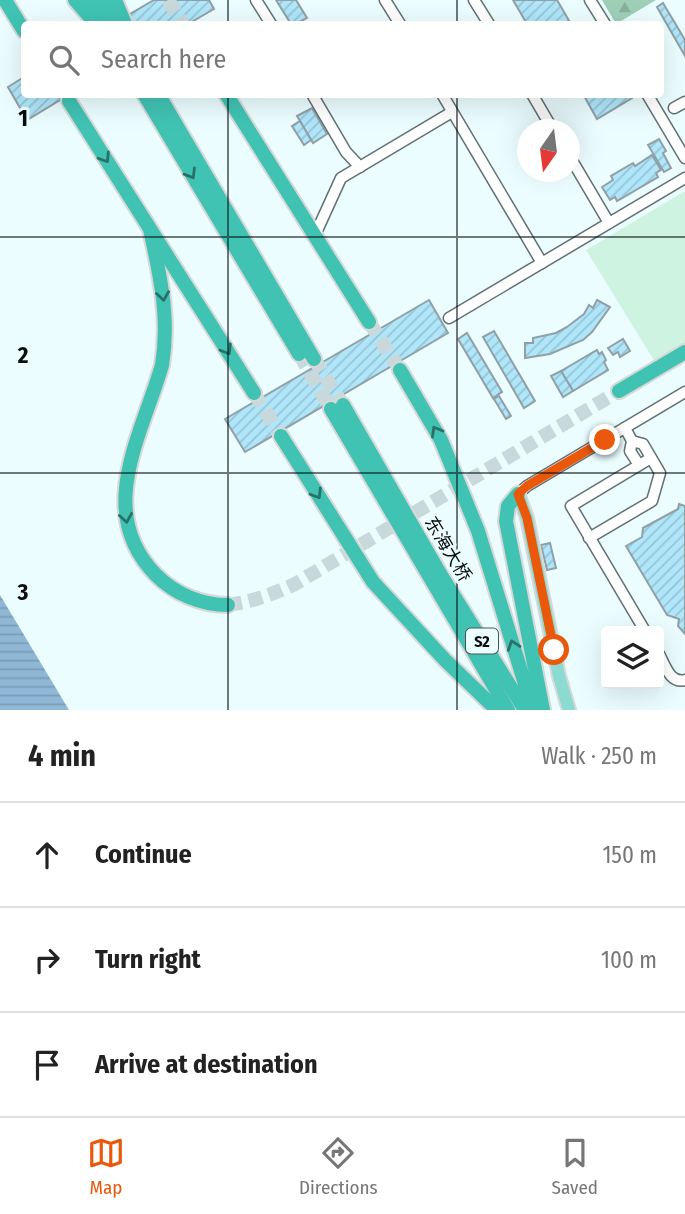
<!DOCTYPE html>
<html lang="en">
<head>
<meta charset="utf-8">
<style>
  :root { --surface:#fff; --page:#f2f2f2; --text:#222; --muted:#767676; --line:#e0e0e0; --accent:#ea580c }
  body { margin:0; font-family:"Fira Sans Condensed","Noto Sans SC",sans-serif; background:var(--page); color:var(--text) }
  .controls { position:absolute; right:21px; bottom:21px; display:grid; overflow:hidden; border-radius:7px; box-shadow:0 7px 28px #0002 }
  .controls button { width:63px; height:63px; display:grid; place-items:center; padding:0; border:0; border-bottom:2px solid var(--line); background:var(--surface); color:var(--text); font:35px sans-serif }
  .compass { position:absolute; left:517px; top:119px; width:63px; height:63px; border-radius:50%; background:var(--surface); box-shadow:0 7px 28px #0002; rotate:194deg }
  .stop { position:absolute; width:21px; height:21px; margin:-16px; border:5px solid #ea580c; border-radius:50%; background:#fff }
  .stop.end { background:#ea580c; border-color:#fff; box-shadow:0 2px 7px #0008 }
  .list { margin:0; padding:0; list-style:none }
  h2 { display:flex; justify-content:space-between; align-items:center; height:91px; margin:0; padding:0 28px; font-size:30px }
  h2 small { font-size:23px; font-weight:400; color:var(--muted) }
  .list li { display:grid; grid-template-columns:46px 1fr auto; gap:21px; align-items:center; box-sizing:border-box; height:105px; padding:0 28px; border-top:2px solid var(--line) }
  .list b { display:block; font-size:26px; white-space:nowrap }
  .list em { font-size:23px; font-style:normal; color:var(--muted) }
  .icon { flex:none; width:38px; height:38px; fill:none; stroke:currentColor; stroke-width:2; stroke-linecap:round; stroke-linejoin:round }
  .map { position:relative; flex:none; width:685px; height:710px; overflow:hidden }
  .search { position:absolute; background:var(--surface); box-shadow:0 7px 28px #0002; left:21px; right:21px; top:21px; height:77px; display:flex; align-items:center; gap:18px; box-sizing:border-box; padding:0 24px; border-radius:7px; color:var(--muted); font-size:26px }
  .sheet { height:406px; background:var(--surface) }
  nav { display:flex; justify-content:space-around; align-items:center; box-sizing:border-box; height:98px; border-top:2px solid var(--line); background:var(--surface); font-size:19px; color:var(--muted) }
  nav a { display:grid; justify-items:center; gap:4px }
  nav .on { color:var(--accent) }
  .map>svg:first-child { display:block }
</style>
</head>
<body>
<div class="map">
<svg width="685" height="710" viewBox="0 0 685 710">
  <defs>
    <pattern id="forest-firs" width="22" height="20" patternUnits="userSpaceOnUse" patternTransform="scale(1.75)"><rect width="22" height="20" fill="#9ed0b8"/><path d="M5 1l3.5 6h-7zM16 11l3.5 6h-7z" fill="#87b19d"/></pattern>
    <pattern id="water-rules" width="6" height="5" patternUnits="userSpaceOnUse" patternTransform="scale(1.75)"><rect width="6" height="5" fill="#8fb8d7"/><path d="M0 2.5h6" fill="none" stroke="#7a9db7"/></pattern>
    <pattern id="building-hatch" width="6" height="6" patternUnits="userSpaceOnUse" patternTransform="scale(1.75)"><rect width="6" height="6" fill="#afe6fa"/><path d="M-1 1l2-2M0 6l6-6M5 7l2-2" fill="none" stroke="#95c4d5"/></pattern>
  </defs>
  <rect width="100%" height="100%" fill="#ebfdff"/>
  <path fill="#cff3e1" d="M685,191v153l-30,18 -69,-112z"/>
  <path fill="url(#forest-firs)" d="M602,0h54l-40,24z"/>
  <path fill="url(#water-rules)" d="M0,595l69,115h-69z"/>
  <g fill="url(#building-hatch)" stroke="#91a0a6" stroke-width="2">
    <path d="M154,0h55l5,9 -26,15h-75z"/>
    <path d="M276,0h20l11,18 -11,6h-5z"/>
    <path d="M513,0h44l14,24h-44z"/>
    <path d="M663,3l22,37v16l-28,-49z"/>
    <path d="M24,77v17h46l-43,26 -19,-33z"/>
    <path d="M583,94h47l2,4 -35,21z"/>
    <path d="M312,108l15,26 -14,9 -16,-27z"/>
    <path d="M300,121l11,19 -7,5 -12,-19z"/>
    <path d="M659,139l7,12 -3,2 8,15 -7,4 -16,-27z"/>
    <path d="M652,155l9,15 -5,3 2,4 -41,24 -2,-4 -5,3 -8,-13 11,-7 -2,-4 22,-13 2,3z"/>
    <path d="M429,300l19,33 -203,119 -20,-33z"/>
    <path d="M597,300l13,7 -18,25 -9,8 -33,14 -25,4v-15h8v-5l23,-5 11,-6 17,-13 5,-9 4,3z"/>
    <path d="M494,331l41,70 -11,7 -41,-71z"/>
    <path d="M467,333l35,59 -9,6 -35,-59z"/>
    <path d="M623,339l7,12 -10,6 -2,-5 -5,3 -5,-7z"/>
    <path d="M597,350l2,4 3,-2 4,8 -2,2 4,8 -35,21 -12,-20z"/>
    <path d="M561,371l12,20 -10,6 -12,-21z"/>
    <path d="M499,396l12,20 -5,3 -12,-20z"/>
    <path d="M679,504l6,2v128l-7,-8 1,-7 -12,-4 -41,-69 16,-9 1,-9 35,-19z"/>
    <path d="M550,543l6,25 -9,2 -6,-25z"/>
  </g>
  <g fill="none" stroke-linecap="round" stroke-linejoin="round">
    <g stroke="#c9d9db" stroke-width="14" stroke-dasharray="14 7" stroke-linecap="butt">
      <path d="M168,0l15,24"/>
      <path d="M369,322l31,48"/>
      <path d="M299,354l32,55"/>
      <path d="M314,359l29,46"/>
      <path d="M254,393l27,43"/>
      <path d="M228,605c24,-3 45,-11 67,-21l324,-193"/>
    </g>
    <g stroke="#617072" stroke-width="13">
      <g id="minor">
        <path d="M256,0l15,24"/>
        <path d="M385,0l15,24"/>
        <path d="M474,0l15,24"/>
        <path d="M590,0l15,24"/>
        <path d="M312,94l34,58 14,15"/>
        <path d="M442,94l100,169"/>
        <path d="M532,94l21,36"/>
        <path d="M647,94l38,64"/>
        <path d="M674,108l11,-6"/>
        <path d="M570,157l39,66"/>
        <path d="M315,235l26,-57 111,-66"/>
        <path d="M449,318l236,-140"/>
        <path d="M625,428l7,13 -2,10 9,14"/>
        <path d="M518,494l9,-8 158,-94"/>
        <path d="M589,538l63,-37 8,-28 -17,-29 -11,-3"/>
        <path d="M645,631l-74,-125 80,-48"/>
        <path d="M659,654c6,11 11,30 26,26"/>
      </g>
    </g>
    <g stroke="#d7d8d8" stroke-width="16">
      <path id="major" d="M518,494l9,24 32,158 10,34"/>
    </g>
    <g stroke="#d7d8d8" stroke-width="18">
      <g id="highway">
        <path d="M5,0l19,31"/>
        <path d="M75,0l21,24"/>
        <path d="M89,0l13,23"/>
        <path d="M103,0l9,17"/>
        <path d="M115,0l10,24"/>
        <path d="M144,94l155,260"/>
        <path d="M158,94l156,265"/>
        <path d="M226,94l143,228"/>
        <path d="M69,101l185,292"/>
        <path d="M150,229c10,47 20,88 12,136 -20,70 -68,147 -6,210 19,19 45,30 72,30"/>
        <path d="M400,370l41,70 37,91 55,179"/>
        <path d="M619,391l66,-39"/>
        <path d="M343,405l96,167 86,138"/>
        <path d="M331,409l177,301"/>
        <path d="M281,436l92,146 72,78 52,50"/>
        <path d="M518,494l-10,12 -2,15 37,189"/>
      </g>
    </g>
    <use href="#minor" stroke="#fff" stroke-width="10"/>
    <use href="#major" stroke="#8cdbd1" stroke-width="12"/>
    <use href="#highway" stroke="#40c3b3" stroke-width="14"/>
  </g>
  <defs><path id="oneway-chevron" d="M-2-3.5L2.5 0L-2 3.5" fill="none" stroke-width="1.6" stroke-linecap="round" stroke-linejoin="round" transform="scale(1.75)"/></defs>
  <g stroke="#277169">
    <use href="#oneway-chevron" transform="translate(105 158) rotate(58)"/>
    <use href="#oneway-chevron" transform="translate(191 174) rotate(59)"/>
    <use href="#oneway-chevron" transform="translate(163 296) rotate(82)"/>
    <use href="#oneway-chevron" transform="translate(227 350) rotate(58)"/>
    <use href="#oneway-chevron" transform="translate(436 431) rotate(-120)"/>
    <use href="#oneway-chevron" transform="translate(317 494) rotate(58)"/>
    <use href="#oneway-chevron" transform="translate(126 518) rotate(81)"/>
    <use href="#oneway-chevron" transform="translate(513 645) rotate(-108)"/>
  </g>
  <g fill="none" stroke-linecap="round" stroke-linejoin="round">
    <path stroke="#ea580c" stroke-width="9" d="M554,650l-27,-132 -9,-24 9,-8 78,-46"/>
  </g>
  <path fill="none" stroke="#080d0e" stroke-width="2" stroke-opacity="0.55" d="M228,0v24M457,0v24M228,94v616M457,94v616M0,237h685M0,473h685"/>
  <g text-anchor="middle" stroke-width="6" stroke-linejoin="round" paint-order="stroke">
    <rect fill="#ebfdff" stroke="#4c5556" stroke-width="2" x="466" y="628.5" width="32" height="25" rx="5"/>
    <g font-size="16" font-weight="bold" fill="#080d0e">
      <text x="482" y="647">S2</text>
    </g>
    <g font-size="18" fill="#080d0e" stroke="#ebfdff">
      <text transform="translate(448 549) rotate(59)" y="6">东海大桥</text>
    </g>
  </g>
  <g font-size="23" text-anchor="middle" font-weight="bold" fill="#080d0e" stroke="#ebfdff" stroke-width="6" stroke-linejoin="round" paint-order="stroke">
    <text x="23" y="126">1</text>
    <text x="23" y="363">2</text>
    <text x="23" y="600">3</text>
  </g>
</svg>
<div class="controls">
<button><svg class="icon" aria-label="layers" viewBox="0 0 24 24"><path d="M12 4l9 5-9 5-9-5zM3 14l9 5 9-5"/></svg></button>
</div>
<svg class="compass" viewBox="-18 -18 36 36"><path d="M0-13l5 13h-10z" fill="#e53935"/><path d="M0 13l5-13h-10z" fill="#767676"/></svg>
<div class="stop" style="left:554px;top:650px"></div>
<div class="stop end" style="left:605px;top:440px"></div>
<div class="search"><svg class="icon" aria-label="search" viewBox="0 0 24 24"><circle cx="10" cy="10" r="6"/><path d="M15 15l6 6"/></svg>Search here</div>
</div>
<section class="sheet">
<h2>4 min<small>Walk · 250 m</small></h2>
<ul class="list">
<li><svg class="icon" aria-label="ahead" viewBox="0 0 24 24"><path d="M12 20V5M6 11l6-6 6 6"/></svg><div><b>Continue</b></div><em>150 m</em></li>
<li><svg class="icon" aria-label="right" viewBox="0 0 24 24"><path d="M7 20v-9h11M14 6l5 5-5 5"/></svg><div><b>Turn right</b></div><em>100 m</em></li>
<li><svg class="icon" aria-label="arrive" viewBox="0 0 24 24"><path d="M6 21V4h12l-3 4 3 4H6"/></svg><div><b>Arrive at destination</b></div></li>
</ul>
</section>
<nav>
<a class="on"><svg class="icon" aria-label="map" viewBox="0 0 24 24"><path d="M3 6l6-2 6 2 6-2v14l-6 2-6-2-6 2zM9 4v14M15 6v14"/></svg>Map</a>
<a><svg class="icon" aria-label="directions" viewBox="0 0 24 24"><path d="M12 3l9 9-9 9-9-9zM9 14v-3h6M13 9l2 2-2 2"/></svg>Directions</a>
<a><svg class="icon" aria-label="saved" viewBox="0 0 24 24"><path d="M7 4h10v16l-5-4-5 4z"/></svg>Saved</a>
</nav>
</body>
</html>
